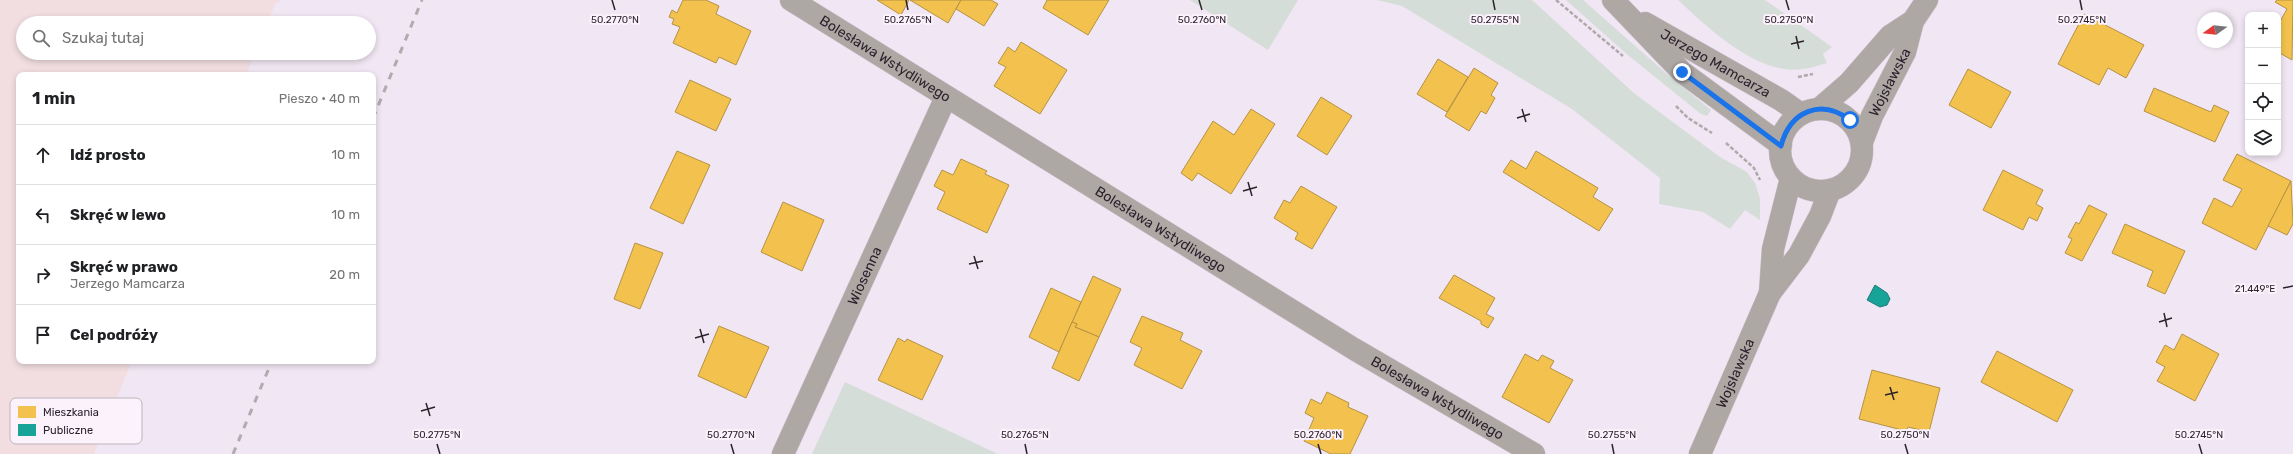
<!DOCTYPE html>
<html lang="pl">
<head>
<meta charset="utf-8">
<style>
  :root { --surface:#fff; --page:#f6f6f6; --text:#202124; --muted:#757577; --line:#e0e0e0 }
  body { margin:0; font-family:Rubik,sans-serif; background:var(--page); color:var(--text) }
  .controls { position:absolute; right:12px; top:12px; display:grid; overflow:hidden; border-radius:8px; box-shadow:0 2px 6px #0003 }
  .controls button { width:36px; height:36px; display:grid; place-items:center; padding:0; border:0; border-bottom:1px solid var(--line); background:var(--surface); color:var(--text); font:20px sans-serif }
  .compass { position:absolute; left:2197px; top:12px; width:36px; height:36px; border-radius:50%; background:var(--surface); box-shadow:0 2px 6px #0003; rotate:255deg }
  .stop { position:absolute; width:12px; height:12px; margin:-9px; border:3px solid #1a73e8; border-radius:50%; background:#fff }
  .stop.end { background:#1a73e8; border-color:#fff; box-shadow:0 1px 4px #0008 }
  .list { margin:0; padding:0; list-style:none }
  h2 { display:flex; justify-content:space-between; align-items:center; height:52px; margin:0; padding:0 16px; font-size:17px }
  h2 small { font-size:13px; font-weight:400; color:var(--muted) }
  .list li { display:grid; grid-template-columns:26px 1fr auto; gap:12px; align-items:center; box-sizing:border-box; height:60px; padding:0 16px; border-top:1px solid var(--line) }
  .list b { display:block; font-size:15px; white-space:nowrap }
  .list p { margin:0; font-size:13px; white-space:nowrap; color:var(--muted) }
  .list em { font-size:13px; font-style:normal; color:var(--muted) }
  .icon { flex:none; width:22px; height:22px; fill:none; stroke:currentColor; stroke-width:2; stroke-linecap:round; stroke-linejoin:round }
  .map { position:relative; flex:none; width:2293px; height:454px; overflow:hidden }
  .search { position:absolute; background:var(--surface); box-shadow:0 2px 6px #0003; left:16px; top:16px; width:360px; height:44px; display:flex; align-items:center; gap:10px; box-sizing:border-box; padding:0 14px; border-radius:22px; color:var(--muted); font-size:15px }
  .panel { position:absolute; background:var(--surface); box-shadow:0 2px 6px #0003; left:16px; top:72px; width:360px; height:292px; border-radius:8px }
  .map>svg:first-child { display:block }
</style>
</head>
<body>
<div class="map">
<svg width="2293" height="454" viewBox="0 0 2293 454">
  <rect width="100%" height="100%" fill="#f1e6f3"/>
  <path fill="#f2dee1" d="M0,0h281l-6,4 -8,19h-244v30h232l-9,22h-227v286h113l-38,93h-94z"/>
  <g fill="#d5ddd8">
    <path d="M1190,0h108l-30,50z"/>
    <path d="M1377,0h155l103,94 85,63 27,15 8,11 5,16v21l-15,-10 -15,19 -27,-17 -44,-8 1,-26 -88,-69 -170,-103z"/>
    <path d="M1566,0h17l85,75 43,35 -4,6 -6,-2 -72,-58z"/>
    <path d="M1678,0h87l67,47 -9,7 4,9c-8,2 -16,5 -24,6 -45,7 -95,-41 -125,-69z"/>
    <path d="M845,382l153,72h-186z"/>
  </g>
  <g fill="#f2c14e" stroke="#b69244">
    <path d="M683,0h23l13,6 -3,8 35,17 -15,34 -17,-8 -3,6 -43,-20 7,-16 -8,-3 2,-5 -5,-2 3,-7 5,3z"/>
    <path d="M877,0h32l-8,15z"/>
    <path d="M910,0h51l-13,23z"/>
    <path d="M961,0h30l7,4 -14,22 -28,-17z"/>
    <path d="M1047,0h62l-21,35 -45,-27z"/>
    <path d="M2277,0h16l-1,60 -14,-8v-27l9,-16 -12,-7z"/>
    <path d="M2084,14l60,31 -18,33 -18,-10 -9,17 -41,-21z"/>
    <path d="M1021,42l46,28 -27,44 -46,-28 12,-19 -8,-4 10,-16 7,5z"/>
    <path d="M1438,59l30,18 -21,35 -30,-18z"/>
    <path d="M1474,68l24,15 -7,12 4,3 -9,16 -5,-3 -12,20 -24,-15z"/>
    <path d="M1968,69l43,23 -20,36 -42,-23z"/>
    <path d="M690,80l41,19 -15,32 -41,-19z"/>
    <path d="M2154,88l57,24 3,-7 15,7 -14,30 -71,-31z"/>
    <path d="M1321,97l31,19 -25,39 -30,-19z"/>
    <path d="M1251,109l24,15 -44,70 -33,-21 -6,8 -11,-8 32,-52 21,14z"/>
    <path d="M677,151l33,14 -27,59 -33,-16z"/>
    <path d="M1536,151l62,37 -5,9 20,12 -14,22 -96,-59 8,-12 15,9z"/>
    <path d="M2237,154l54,27 -35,69 -54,-27 12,-25 18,9 10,-18 -19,-9z"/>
    <path d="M961,159l26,12 -2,3 24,11 -22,48 -50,-24 8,-17 -11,-6 8,-16 11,5z"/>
    <path d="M2003,170l40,20 -7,14 7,4 -6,13 -8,-4 -6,13 -40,-20z"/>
    <path d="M2291,181l2,43 -6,11 -19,-9z"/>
    <path d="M1301,186l36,21 -25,42 -17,-10 3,-6 -24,-15 10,-18 6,3z"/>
    <path d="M783,202l41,18 -22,51 -41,-19z"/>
    <path d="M2089,205l18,9 -25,47 -17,-8 7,-14 -4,-2 8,-15 3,2z"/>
    <path d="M2125,224l60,27 -20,43 -18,-8 6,-15 -41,-18z"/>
    <path d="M635,243l28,10 -23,56 -26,-10z"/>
    <path d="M1454,275l41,23 -9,16 8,4 -6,10 -7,-4v-3l-42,-23z"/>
    <path d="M1093,276l28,13 -22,48 -24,-10 2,-3 -5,-2z"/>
    <path d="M1051,288l30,14 -22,50 -30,-15z"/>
    <path d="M1142,316l41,17 -3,7 22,11 -20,38 -48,-24 8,-17 -12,-6z"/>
    <path d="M1072,322l5,2 -2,3 24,10 -20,44 -27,-13z"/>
    <path d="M719,326l50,21 -23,51 -48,-22z"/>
    <path d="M2182,334l37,20 -24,47 -38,-20 8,-14 -9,-5 9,-17 9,5z"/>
    <path d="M898,338l7,4 2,-3 36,17 -21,44 -44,-20z"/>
    <path d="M1997,351l76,39 -16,32 -76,-40z"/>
    <path d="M1525,354l13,7 4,-6 12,6 -4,7 23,12 -24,43 -47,-26z"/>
    <path d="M1872,370l68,18 -11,44 -21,-5 -2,4 -47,-12z"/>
    <path d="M1327,392l22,11 -1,4 20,9 -18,38h-19l-27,-13 10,-23 -9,-5 6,-14 10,5z"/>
  </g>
  <path fill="#17a398" stroke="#1d7d78" d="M1875,285l12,8 3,6 -3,6 -7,2 -13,-7z"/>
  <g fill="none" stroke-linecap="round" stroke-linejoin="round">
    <g stroke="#cdc4ce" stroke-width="23">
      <g id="minor">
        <path id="s1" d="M791,0l563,349 180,105"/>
        <path d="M1613,0l69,72 99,73"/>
        <path id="s2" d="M1645,23l136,77 20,14"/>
        <path id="s3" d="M783,454l163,-357"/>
      </g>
    </g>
    <g stroke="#cdc4ce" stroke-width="23">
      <g id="tertiary">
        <path d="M1819,109l30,-26 41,-47 23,-15"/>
        <circle cx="1821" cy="150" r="41"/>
        <path id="s4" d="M1862,142l10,-26 33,-64 8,-31 14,-21"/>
        <path d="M1770,293l3,-44 18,-71"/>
        <path id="s5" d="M1700,454l70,-161 29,-38 21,-39 10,-26"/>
      </g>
    </g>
    <g stroke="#afa9aa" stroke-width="2.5" stroke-dasharray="4 2" stroke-linecap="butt">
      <path d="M1556,0l67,56"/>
      <path d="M1798,77l15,-3"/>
      <path d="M1676,106l12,12 24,15"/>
      <path d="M1726,143l28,25 6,12"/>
    </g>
    <use href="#minor" stroke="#aea8a5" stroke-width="22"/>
    <use href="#tertiary" stroke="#aea8a5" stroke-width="22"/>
    <g stroke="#b1abae" stroke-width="3" stroke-dasharray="7 7" stroke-linecap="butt">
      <path d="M373,118l49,-118"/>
      <path d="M233,454l39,-93"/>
    </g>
  </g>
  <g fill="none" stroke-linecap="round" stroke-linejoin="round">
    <path stroke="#1a73e8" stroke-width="5" d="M1682,72l99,74c9,-35 40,-48 69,-26"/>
  </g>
  <path fill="none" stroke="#2b232c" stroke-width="1.5" d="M612,0l3,10M906,0l2,10M1199,0l3,10M1493,0l2,10M1786,0l3,10M2080,0l2,10M1796,36l3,13M1791,44l13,-3M1522,109l4,13M1517,118l13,-4M1248,182l4,14M1243,191l14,-4M974,256l4,13M969,264l14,-3M2283,288l10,-2M2164,313l3,14M2159,322l13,-4M700,329l4,14M695,338l14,-4M1890,387l4,13M1885,395l13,-3M426,403l4,13M421,411l14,-4M437,444l3,10M731,444l3,10M1025,444l2,10M1318,444l3,10M1612,444l2,10M1905,444l3,10M2199,444l3,10"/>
  <g text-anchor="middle" stroke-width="4" stroke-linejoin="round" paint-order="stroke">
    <g font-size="14" fill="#2b232c" stroke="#fbf2fc">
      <text dy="5" stroke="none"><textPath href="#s1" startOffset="111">Bolesława Wstydliwego</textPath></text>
      <text dy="5" stroke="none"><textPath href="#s2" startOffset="81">Jerzego Mamcarza</textPath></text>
      <text dy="5" stroke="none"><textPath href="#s4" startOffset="66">Wojsławska</textPath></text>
      <text dy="5" stroke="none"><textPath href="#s1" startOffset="435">Bolesława Wstydliwego</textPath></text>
      <text dy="5" stroke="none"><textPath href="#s3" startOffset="196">Wiosenna</textPath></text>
      <text dy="5" stroke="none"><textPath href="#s5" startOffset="88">Wojsławska</textPath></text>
      <text dy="5" stroke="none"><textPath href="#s1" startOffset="759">Bolesława Wstydliwego</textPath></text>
    </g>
  </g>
  <rect x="10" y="398" width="132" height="46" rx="6" fill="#fbf2fc" stroke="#bdb4be" stroke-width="1"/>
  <rect x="18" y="406" width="18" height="12" fill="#f2c14e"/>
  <rect x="18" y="424" width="18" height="12" fill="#17a398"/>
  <g font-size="11" fill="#2b232c">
    <text x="43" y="416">Mieszkania</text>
    <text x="43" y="434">Publiczne</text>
  </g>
  <g font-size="10" text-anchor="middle" fill="#2b232c" stroke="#fbf2fc" stroke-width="4" stroke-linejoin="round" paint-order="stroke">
    <text x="615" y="23">50.2770°N</text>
    <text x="908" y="23">50.2765°N</text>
    <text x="1202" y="23">50.2760°N</text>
    <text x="1495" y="23">50.2755°N</text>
    <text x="1789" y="23">50.2750°N</text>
    <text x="2082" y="23">50.2745°N</text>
    <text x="2255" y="292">21.449°E</text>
    <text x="437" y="438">50.2775°N</text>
    <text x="731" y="438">50.2770°N</text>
    <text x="1025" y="438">50.2765°N</text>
    <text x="1318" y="438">50.2760°N</text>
    <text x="1612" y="438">50.2755°N</text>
    <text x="1905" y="438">50.2750°N</text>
    <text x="2199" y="438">50.2745°N</text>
  </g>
</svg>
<div class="controls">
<button>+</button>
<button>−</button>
<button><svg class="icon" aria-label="locate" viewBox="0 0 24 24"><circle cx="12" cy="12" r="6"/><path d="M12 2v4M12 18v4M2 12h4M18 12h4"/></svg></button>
<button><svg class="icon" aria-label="layers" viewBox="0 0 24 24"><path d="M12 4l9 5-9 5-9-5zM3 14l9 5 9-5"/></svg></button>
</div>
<svg class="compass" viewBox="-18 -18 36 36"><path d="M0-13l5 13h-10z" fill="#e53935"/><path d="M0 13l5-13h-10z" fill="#757577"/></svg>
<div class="stop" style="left:1850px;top:120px"></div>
<div class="stop end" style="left:1682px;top:72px"></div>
<div class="search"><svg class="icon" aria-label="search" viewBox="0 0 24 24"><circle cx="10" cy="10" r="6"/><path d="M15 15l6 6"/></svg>Szukaj tutaj</div>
<section class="panel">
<h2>1 min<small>Pieszo · 40 m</small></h2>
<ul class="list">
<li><svg class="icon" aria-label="ahead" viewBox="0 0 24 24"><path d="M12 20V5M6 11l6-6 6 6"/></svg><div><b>Idź prosto</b></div><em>10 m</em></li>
<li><svg class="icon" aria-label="left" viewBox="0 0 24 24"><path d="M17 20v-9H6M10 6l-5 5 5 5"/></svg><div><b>Skręć w lewo</b></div><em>10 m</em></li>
<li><svg class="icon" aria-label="right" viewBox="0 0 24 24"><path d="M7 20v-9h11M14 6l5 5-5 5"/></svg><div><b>Skręć w prawo</b><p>Jerzego Mamcarza</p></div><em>20 m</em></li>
<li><svg class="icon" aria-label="arrive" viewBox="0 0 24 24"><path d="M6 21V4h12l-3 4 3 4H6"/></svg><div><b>Cel podróży</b></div></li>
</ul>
</section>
</div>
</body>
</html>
